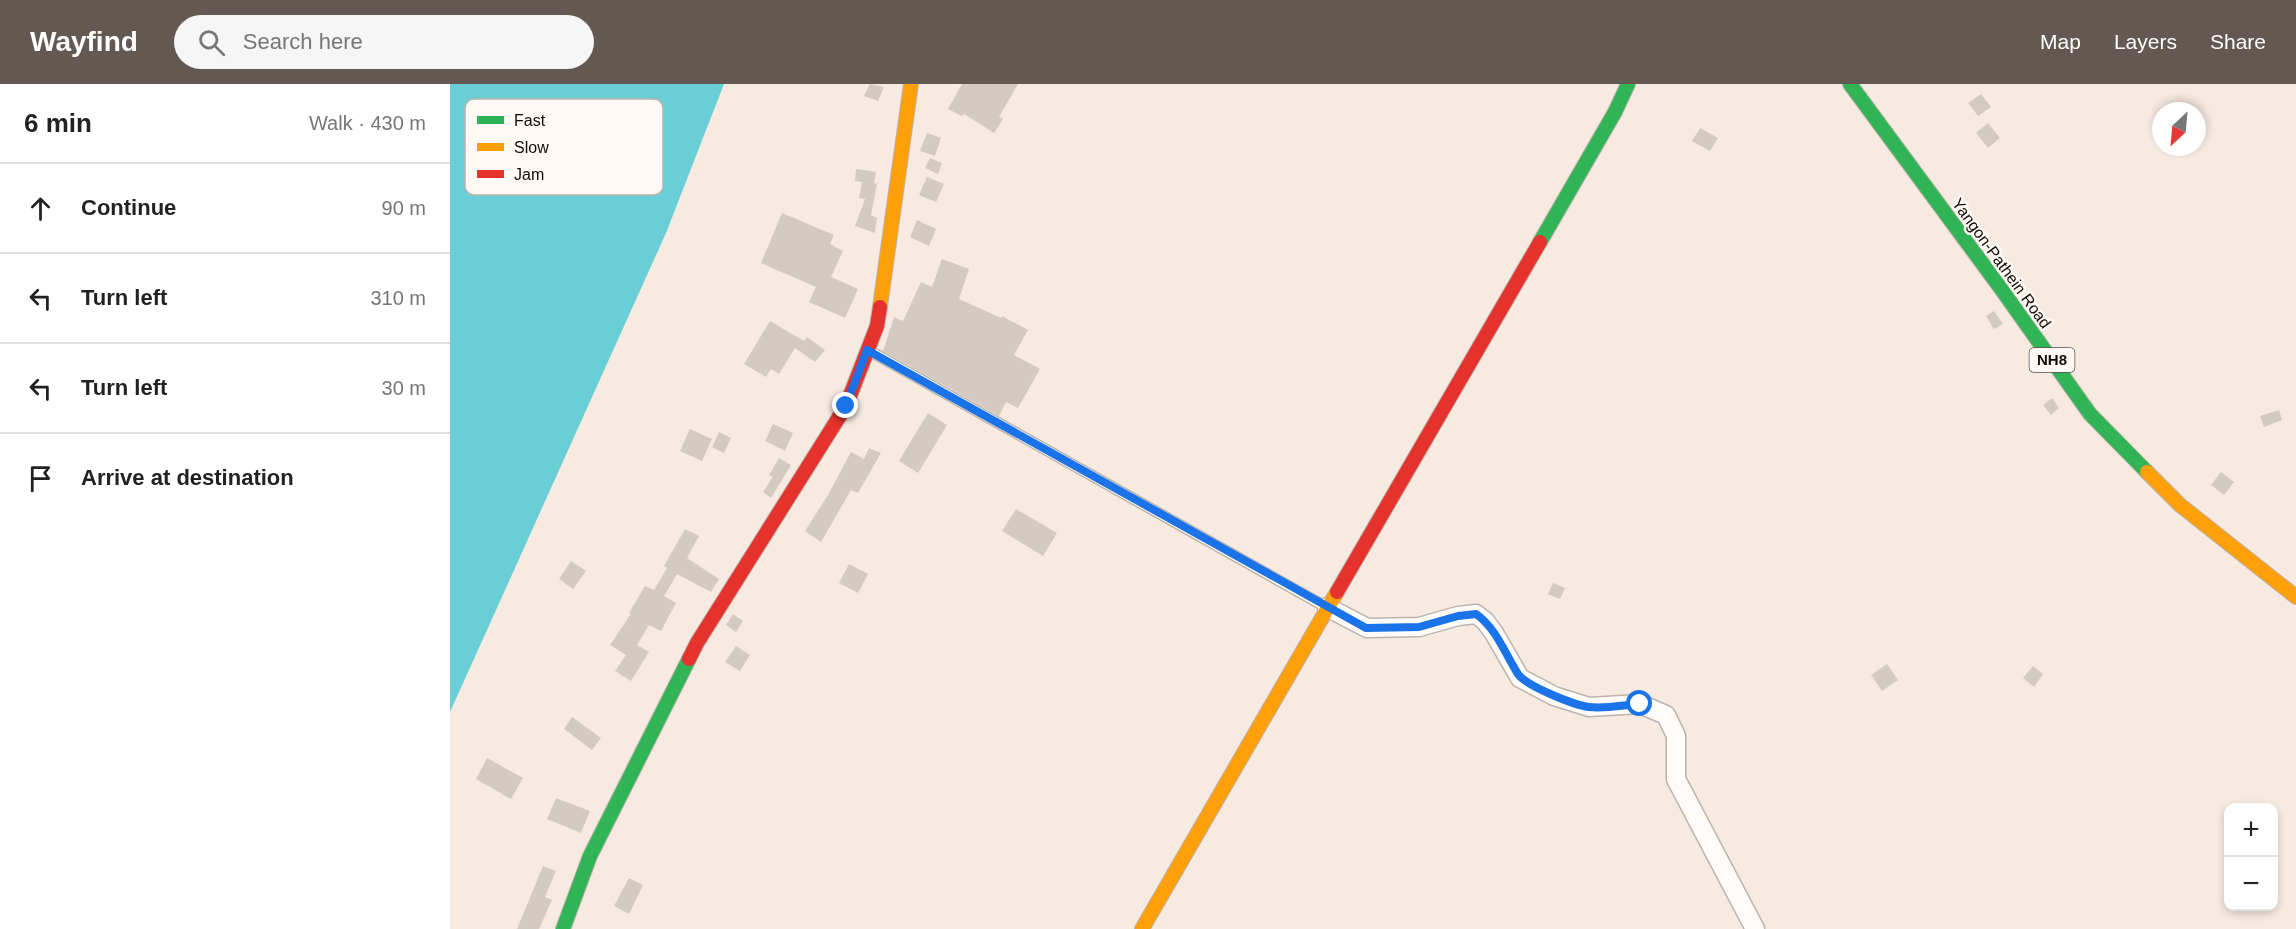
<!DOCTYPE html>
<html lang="en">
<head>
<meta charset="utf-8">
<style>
  :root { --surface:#fff; --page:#f6f6f6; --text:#222; --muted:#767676; --line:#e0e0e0; --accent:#635952 }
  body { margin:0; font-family:Arial,sans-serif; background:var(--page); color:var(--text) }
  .controls { position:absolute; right:18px; bottom:18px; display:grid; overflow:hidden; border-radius:12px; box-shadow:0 3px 9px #0003 }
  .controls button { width:54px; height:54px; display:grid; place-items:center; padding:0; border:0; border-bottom:2px solid var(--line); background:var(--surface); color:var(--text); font:30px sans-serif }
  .compass { position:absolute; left:1702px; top:18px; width:54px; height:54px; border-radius:50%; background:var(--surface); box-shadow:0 3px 9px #0003; rotate:206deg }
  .stop { position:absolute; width:18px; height:18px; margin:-14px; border:4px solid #1a73e8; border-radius:50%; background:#fff }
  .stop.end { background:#1a73e8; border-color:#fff; box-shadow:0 2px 6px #0008 }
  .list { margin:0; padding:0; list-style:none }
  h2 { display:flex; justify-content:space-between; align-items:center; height:78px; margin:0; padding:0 24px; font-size:26px }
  h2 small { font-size:20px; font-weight:400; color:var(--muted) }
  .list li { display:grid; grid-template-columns:39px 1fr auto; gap:18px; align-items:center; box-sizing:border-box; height:90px; padding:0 24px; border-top:2px solid var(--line) }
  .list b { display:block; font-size:22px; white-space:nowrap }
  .list em { font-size:20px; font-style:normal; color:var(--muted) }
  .icon { flex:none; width:33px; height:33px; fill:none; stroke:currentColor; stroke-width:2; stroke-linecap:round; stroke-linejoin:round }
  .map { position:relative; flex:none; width:1846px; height:845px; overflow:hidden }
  header { display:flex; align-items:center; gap:36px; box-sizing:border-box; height:84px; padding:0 30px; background:var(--accent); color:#fff }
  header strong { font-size:28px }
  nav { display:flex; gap:33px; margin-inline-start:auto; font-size:21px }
  .search { width:420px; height:54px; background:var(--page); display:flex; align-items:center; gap:15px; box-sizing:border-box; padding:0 21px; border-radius:33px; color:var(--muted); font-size:22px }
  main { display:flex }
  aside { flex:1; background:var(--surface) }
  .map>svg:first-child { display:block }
</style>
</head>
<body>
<header>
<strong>Wayfind</strong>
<div class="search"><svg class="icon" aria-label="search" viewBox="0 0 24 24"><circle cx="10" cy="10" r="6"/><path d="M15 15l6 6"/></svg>Search here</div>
<nav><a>Map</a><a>Layers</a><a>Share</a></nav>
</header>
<main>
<aside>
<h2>6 min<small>Walk · 430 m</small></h2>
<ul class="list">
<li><svg class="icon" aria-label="ahead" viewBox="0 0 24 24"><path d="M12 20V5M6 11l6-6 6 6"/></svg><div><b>Continue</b></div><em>90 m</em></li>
<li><svg class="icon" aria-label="left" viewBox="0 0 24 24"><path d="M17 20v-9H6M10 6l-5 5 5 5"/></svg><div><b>Turn left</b></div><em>310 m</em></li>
<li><svg class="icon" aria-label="left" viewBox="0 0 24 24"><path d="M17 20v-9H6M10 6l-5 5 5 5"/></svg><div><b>Turn left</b></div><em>30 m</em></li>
<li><svg class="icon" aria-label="arrive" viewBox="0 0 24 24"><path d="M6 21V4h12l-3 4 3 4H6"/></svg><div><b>Arrive at destination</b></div></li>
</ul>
</aside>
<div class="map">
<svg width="1846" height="845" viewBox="0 0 1846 845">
  <rect width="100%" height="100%" fill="#f7eae1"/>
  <path fill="#6aced7" d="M0,0h274l-58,149 -216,479z"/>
  <g fill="#d5cac2">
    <path d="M420,0l14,3 -6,14 -14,-5z"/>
    <path d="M512,0h56l-19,33 4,2 -9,14 -30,-19 -2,2 -14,-7z"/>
    <path d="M1531,10l10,13 -13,9 -10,-13z"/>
    <path d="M1538,39l12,15 -12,10 -12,-15z"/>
    <path d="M1250,44l18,10 -8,13 -18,-10z"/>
    <path d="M477,49l14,5 -6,18 -15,-5z"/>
    <path d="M480,74l12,5 -4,11 -13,-6z"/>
    <path d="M406,85l20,3 -2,11 3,1 -6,31 6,3 -2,15 -20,-7 10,-27 -6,-1 3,-16 -7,-1z"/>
    <path d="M477,93l17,7 -8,18 -17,-7z"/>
    <path d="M332,129l52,22 -4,9 13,7 -12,26 27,12 -13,29 -36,-16 7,-15 -55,-24z"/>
    <path d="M467,136l19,9 -7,17 -19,-9z"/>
    <path d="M492,175l27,10 -10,30 42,19 1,-2 26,14 -14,25 26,14 -22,39 -12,-6 -7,14 -116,-65 11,-34 9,4 18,-39 11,5z"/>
    <path d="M1544,227l9,13 -9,5 -8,-13z"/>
    <path d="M320,237l34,20 3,-4 18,13 -10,12 -20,-14 -16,26 -8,-5 -5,8 -22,-13z"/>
    <path d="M1602,314l7,10 -8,7 -8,-10z"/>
    <path d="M1829,326l3,10 -18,7 -4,-11z"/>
    <path d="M478,329l19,12 -29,48 -19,-12z"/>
    <path d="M323,340l20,9 -8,18 -20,-10z"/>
    <path d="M240,345l22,10 -10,22 -22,-10z"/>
    <path d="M269,348l12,6 -7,15 -12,-6z"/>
    <path d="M419,364l12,5 -23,40 -7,-3 -30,52 -16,-11 23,-36 23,-43 13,7z"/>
    <path d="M329,374l12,7 -20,33 -8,-6 10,-15 -4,-2z"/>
    <path d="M1771,388l13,10 -10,13 -13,-10z"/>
    <path d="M566,425l41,24 -14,23 -41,-25z"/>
    <path d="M235,445l14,7 -12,22 32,21 -8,13 -34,-18 -13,22 12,7 -15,28 -12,-6 -12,20 12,7 -18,29 -16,-10 11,-16 -16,-10 21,-31 -2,-1 16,-27 9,4 13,-22 -3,-2z"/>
    <path d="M121,477l15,10 -13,18 -14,-10z"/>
    <path d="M399,480l19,10 -10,19 -19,-10z"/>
    <path d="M1103,499l12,5 -5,11 -12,-5z"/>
    <path d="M283,530l10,7 -7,11 -10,-7z"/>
    <path d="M286,562l14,9 -10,16 -15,-9z"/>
    <path d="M1437,580l11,16 -16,11 -11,-16z"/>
    <path d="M1583,582l10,8 -9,13 -11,-9z"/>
    <path d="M122,633l29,21 -9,12 -28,-21z"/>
    <path d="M37,674l36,20 -12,21 -35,-20z"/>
    <path d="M106,714l34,13 -9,22 -34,-14z"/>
    <path d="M93,782l13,5 -11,26 7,3 -13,29h-22z"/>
    <path d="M179,794l14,7 -14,29 -15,-8z"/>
  </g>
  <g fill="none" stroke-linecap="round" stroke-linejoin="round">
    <g stroke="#bdb3ac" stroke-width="12">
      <path id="lane" d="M420,267l456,256"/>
    </g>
    <g stroke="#bdb3ac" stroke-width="21">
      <path id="street" d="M877,523l40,21 52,-1 39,-11 18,-2 9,7 9,12 26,45 34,18 35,11 51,-3 26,11 10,21v43l79,150"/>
    </g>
    <g stroke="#bdb3ac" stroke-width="16">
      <g id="fast">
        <path d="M1400,0l152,206 88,124 57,58"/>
        <path d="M1090,158l75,-130 13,-28"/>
        <path d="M113,845l27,-73 99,-197"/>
      </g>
    </g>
    <g stroke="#bdb3ac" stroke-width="16">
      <g id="slow">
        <path d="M430,223l31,-223"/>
        <path d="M1697,388l33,33 116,92"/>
        <path d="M692,845l195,-337"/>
      </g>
    </g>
    <g stroke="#bdb3ac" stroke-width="16">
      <g id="jam">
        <path d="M887,508l203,-350"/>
        <path d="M239,575l8,-16 149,-237 31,-80 3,-19"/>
      </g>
    </g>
    <use href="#lane" stroke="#fefcfa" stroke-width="9"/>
    <use href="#street" stroke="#fefcfa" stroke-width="18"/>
    <use href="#fast" stroke="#30b455" stroke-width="14"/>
    <use href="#slow" stroke="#ff9f0a" stroke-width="14"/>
    <use href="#jam" stroke="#e5322d" stroke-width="14"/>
  </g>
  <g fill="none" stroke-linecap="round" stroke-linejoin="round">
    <path stroke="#1a73e8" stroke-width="8" d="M396,322l21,-56 499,278 53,-1 39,-11 18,-2c21,15 29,40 42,60 8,12 56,31 71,33 16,2 35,-2 51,-3"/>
  </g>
  <g text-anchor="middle" stroke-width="5" stroke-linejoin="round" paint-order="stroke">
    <rect fill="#fff9f6" stroke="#5a524d" stroke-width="1.5" x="1579.5" y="264" width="45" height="24" rx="4.5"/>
    <g font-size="15" font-weight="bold" fill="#140b05">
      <text x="1602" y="281">NH8</text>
    </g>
    <g font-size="16" fill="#140b05" stroke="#fff9f6">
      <text transform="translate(1552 179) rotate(54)" y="6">Yangon-Pathein Road</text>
    </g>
  </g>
  <rect x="15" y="15" width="198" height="96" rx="9" fill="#fff9f6" stroke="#b8b2ae" stroke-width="1.5"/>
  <rect x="27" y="32" width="27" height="8" fill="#30b455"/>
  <rect x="27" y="59" width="27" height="8" fill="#ff9f0a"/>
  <rect x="27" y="86" width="27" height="8" fill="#e5322d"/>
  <g font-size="16" fill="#140b05">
    <text x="64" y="42">Fast</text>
    <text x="64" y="69">Slow</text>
    <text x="64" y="96">Jam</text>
  </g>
</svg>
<div class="controls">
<button>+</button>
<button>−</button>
</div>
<svg class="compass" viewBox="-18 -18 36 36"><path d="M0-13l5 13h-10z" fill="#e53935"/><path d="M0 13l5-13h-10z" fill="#767676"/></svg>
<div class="stop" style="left:1190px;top:620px"></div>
<div class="stop end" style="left:396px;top:322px"></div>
</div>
</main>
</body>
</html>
